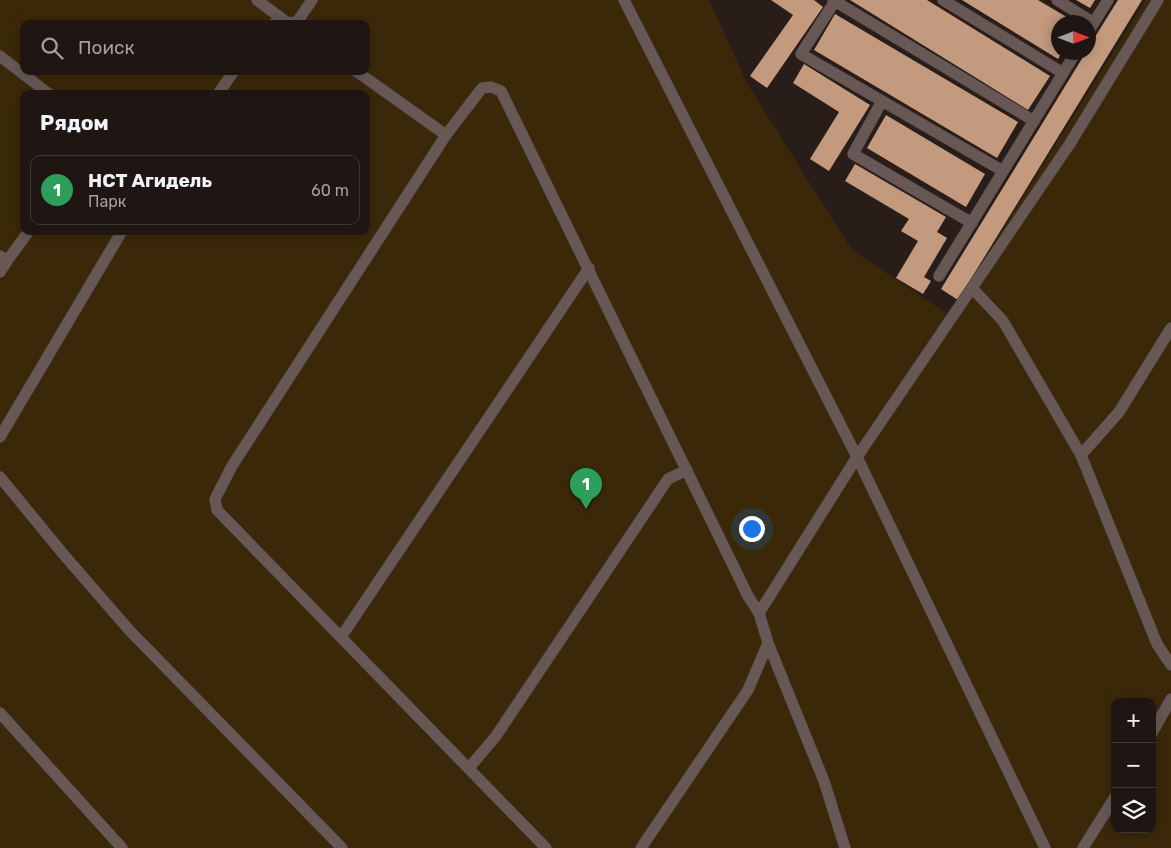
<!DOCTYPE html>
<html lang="ru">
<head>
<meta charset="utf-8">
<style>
  :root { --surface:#1f1614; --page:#2c2322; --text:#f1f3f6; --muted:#a19fa0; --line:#3c3534; --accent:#58d56f }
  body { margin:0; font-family:Rubik,sans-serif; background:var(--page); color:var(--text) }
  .controls { position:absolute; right:15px; bottom:15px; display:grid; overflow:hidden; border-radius:10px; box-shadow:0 2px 12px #0003 }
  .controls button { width:45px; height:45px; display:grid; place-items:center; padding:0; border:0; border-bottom:1px solid var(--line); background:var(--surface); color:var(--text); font:25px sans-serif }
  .compass { position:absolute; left:1051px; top:15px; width:45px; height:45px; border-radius:50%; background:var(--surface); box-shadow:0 2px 12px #0003; rotate:90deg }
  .you { position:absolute; left:751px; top:528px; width:18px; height:18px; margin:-12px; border:4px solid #fff; border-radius:50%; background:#1a73e8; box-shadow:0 0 0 8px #1a73e833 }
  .badge { display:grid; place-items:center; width:32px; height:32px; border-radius:50%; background:var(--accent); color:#fff; font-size:16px; font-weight:700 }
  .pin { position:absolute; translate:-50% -41px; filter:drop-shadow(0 1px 2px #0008) }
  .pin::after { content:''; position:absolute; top:26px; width:18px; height:15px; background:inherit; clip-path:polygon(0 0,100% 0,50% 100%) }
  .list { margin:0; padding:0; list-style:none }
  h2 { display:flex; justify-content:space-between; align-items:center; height:65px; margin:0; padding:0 20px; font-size:21px }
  h2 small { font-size:16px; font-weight:400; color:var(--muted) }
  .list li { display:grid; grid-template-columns:32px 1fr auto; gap:15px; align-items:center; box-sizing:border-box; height:70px; margin:0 10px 10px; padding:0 10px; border:1px solid var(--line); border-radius:10px }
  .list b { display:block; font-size:19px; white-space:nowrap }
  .list p { margin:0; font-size:16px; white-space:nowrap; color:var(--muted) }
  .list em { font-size:16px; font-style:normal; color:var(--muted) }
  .icon { flex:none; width:28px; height:28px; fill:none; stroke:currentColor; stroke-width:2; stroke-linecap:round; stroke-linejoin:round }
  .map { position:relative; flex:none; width:1171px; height:848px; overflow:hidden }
  .search { position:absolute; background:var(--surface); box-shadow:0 2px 12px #0003; left:20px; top:20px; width:350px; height:55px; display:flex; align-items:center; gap:12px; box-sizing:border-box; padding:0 18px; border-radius:10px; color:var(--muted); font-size:19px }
  .panel { position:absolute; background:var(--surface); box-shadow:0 2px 12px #0003; left:20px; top:90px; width:350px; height:145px; border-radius:10px }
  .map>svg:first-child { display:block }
</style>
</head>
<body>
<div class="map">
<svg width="1171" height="848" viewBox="0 0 1171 848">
  <rect width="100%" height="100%" fill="#291d1a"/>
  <path fill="#3a2809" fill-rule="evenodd" d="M0,0h709l39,85 104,165 97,65 197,-315h25v848h-1171zM24,24h342v47h-342zM24,94h342v137h-342zM1115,702h37v127h-37z"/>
  <g fill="#c49a7e">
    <path d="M771,0h43l9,7 -56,81 -17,-12 43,-61z"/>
    <path d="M850,0h77l123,76 -22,34z"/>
    <path d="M962,0h76l37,22h-17v30h4l-4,7z"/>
    <path d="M1076,0h19l-5,8z"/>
    <path d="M1118,0h24l-184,300 -17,-11 145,-237h2v-4z"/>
    <path d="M835,14l183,108 -21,36 -183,-108z"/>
    <path d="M804,64l66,41 -41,66 -19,-12 29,-47 -46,-29z"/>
    <path d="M886,115l99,59 -19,33 -99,-59z"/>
    <path d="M855,164l91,53 -9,15 10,6 -23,39 7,4 -8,13 -27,-16 22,-37 -17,-10 8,-12 -64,-38z"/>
  </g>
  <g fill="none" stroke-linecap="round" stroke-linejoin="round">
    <g stroke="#423836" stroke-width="12">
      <g id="service">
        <path d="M257,0l32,24"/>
        <path d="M624,0l233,457 188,391"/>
        <path d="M833,0l201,121"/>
        <path d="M943,0l120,73"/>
        <path d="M1057,0l37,23"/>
        <path d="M835,1l-34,53 202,117"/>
        <path d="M273,24l24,-2 15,-22"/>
        <path d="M1088,32l20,-32"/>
        <path d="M0,56l49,38"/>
        <path d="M356,71l90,64 36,-47 9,-1 10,4 247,505 11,17 98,-156 212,-312 89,-145"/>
        <path d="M218,94l16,-23"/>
        <path d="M882,101l-29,53 119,69"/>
        <path d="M446,135l-214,331 -17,33 2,11 329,338"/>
        <path d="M0,256l7,5 -7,11"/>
        <path d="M7,261l22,-30"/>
        <path d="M939,276l137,-224"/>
        <path d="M972,288l31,33 78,134 76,189 14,21"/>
        <path d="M0,437l122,-206"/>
        <path d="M1081,455l38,-43 52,-84"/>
        <path d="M0,477l64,78 66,76 212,217"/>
        <path d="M341,637l248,-369"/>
        <path d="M768,643l56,138 21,67"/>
        <path d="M0,713l122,135"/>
        <path d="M1152,733l19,-34"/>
        <path d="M469,768l27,-32 172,-257 19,-9"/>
        <path d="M641,848l107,-158 20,-47 -9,-30"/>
        <path d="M1083,848l32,-51"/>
      </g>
    </g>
    <use href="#service" stroke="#675855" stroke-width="11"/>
  </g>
</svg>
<div class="controls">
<button>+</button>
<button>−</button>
<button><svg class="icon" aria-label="layers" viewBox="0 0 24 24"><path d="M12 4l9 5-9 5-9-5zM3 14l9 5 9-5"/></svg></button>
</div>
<svg class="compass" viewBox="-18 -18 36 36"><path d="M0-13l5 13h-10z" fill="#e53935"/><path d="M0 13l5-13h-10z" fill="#a19fa0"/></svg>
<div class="you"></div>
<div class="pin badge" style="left:586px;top:509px;background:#2e9e5b">1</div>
<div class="search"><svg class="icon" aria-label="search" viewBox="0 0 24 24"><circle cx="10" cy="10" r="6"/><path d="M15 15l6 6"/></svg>Поиск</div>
<section class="panel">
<h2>Рядом<small></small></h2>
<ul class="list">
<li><span class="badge" style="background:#2e9e5b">1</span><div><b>НСТ Агидель</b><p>Парк</p></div><em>60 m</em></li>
</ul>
</section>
</div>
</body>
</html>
